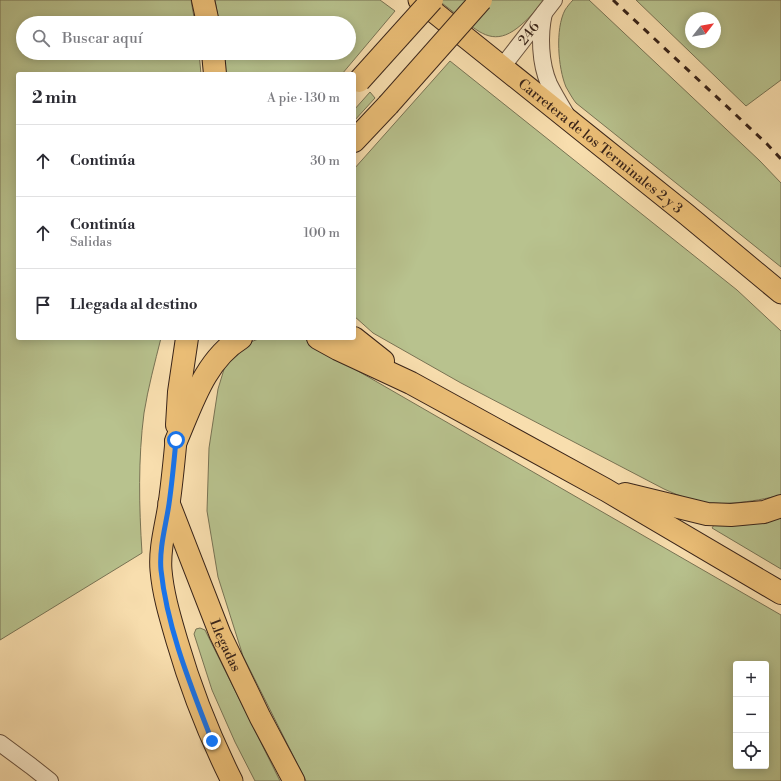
<!DOCTYPE html>
<html lang="es">
<head>
<meta charset="utf-8">
<style>
  :root { --surface:#fff; --page:#f2f2f3; --text:#2b2b33; --muted:#7c7c81; --line:#e1e1e2 }
  body { margin:0; font-family:"Libre Bodoni",serif; background:var(--page); color:var(--text) }
  .controls { position:absolute; right:12px; bottom:12px; display:grid; overflow:hidden; border-radius:4px; box-shadow:0 2px 10px #0003 }
  .controls button { width:36px; height:36px; display:grid; place-items:center; padding:0; border:0; border-bottom:1px solid var(--line); background:var(--surface); color:var(--text); font:20px sans-serif }
  .compass { position:absolute; left:685px; top:12px; width:36px; height:36px; border-radius:50%; background:var(--surface); box-shadow:0 2px 10px #0003; rotate:59deg }
  .stop { position:absolute; width:12px; height:12px; margin:-9px; border:3px solid #1a73e8; border-radius:50%; background:#fff }
  .stop.end { background:#1a73e8; border-color:#fff; box-shadow:0 1px 4px #0008 }
  .list { margin:0; padding:0; list-style:none }
  h2 { display:flex; justify-content:space-between; align-items:center; height:52px; margin:0; padding:0 16px; font-size:17px }
  h2 small { font-size:13px; font-weight:400; color:var(--muted) }
  .list li { display:grid; grid-template-columns:26px 1fr auto; gap:12px; align-items:center; box-sizing:border-box; height:72px; padding:0 16px; border-top:1px solid var(--line) }
  .list b { display:block; font-size:15px; white-space:nowrap }
  .list p { margin:0; font-size:13px; white-space:nowrap; color:var(--muted) }
  .list em { font-size:13px; font-style:normal; color:var(--muted) }
  .icon { flex:none; width:22px; height:22px; fill:none; stroke:currentColor; stroke-width:2; stroke-linecap:round; stroke-linejoin:round }
  .map { position:relative; flex:none; width:781px; height:781px; overflow:hidden }
  .search { position:absolute; background:var(--surface); box-shadow:0 2px 10px #0003; left:16px; top:16px; width:340px; height:44px; display:flex; align-items:center; gap:10px; box-sizing:border-box; padding:0 14px; border-radius:22px; color:var(--muted); font-size:15px }
  .panel { position:absolute; background:var(--surface); box-shadow:0 2px 10px #0003; left:16px; top:72px; width:340px; height:268px; border-radius:4px }
  .map>svg:first-child { display:block }
</style>
</head>
<body>
<div class="map">
<svg width="781" height="781" viewBox="0 0 781 781">
  <rect width="100%" height="100%" fill="#f8deae"/>
  <filter id="stains"><feTurbulence type="fractalNoise" baseFrequency=".005" numOctaves="4"/><feColorMatrix values="0 0 0 0 .2 0 0 0 0 .09 0 0 0 0 .02 0 0 0 .5 -.17"/></filter>
  <radialGradient id="worn" r=".72"><stop offset=".6" stop-color="#630" stop-opacity="0"/><stop offset="1" stop-color="#630" stop-opacity=".3"/></radialGradient>
  <g fill="#b8c28e" stroke="#787354" fill-rule="evenodd">
    <path d="M0,0h191l4,23h-172v30h176l2,21h-183v264h143c-6,24 -13,50 -17,75 -6,46 -5,93 -2,140l-142,87z"/>
    <path d="M215,0h165l15,11 -53,63h-117l-1,-21h125v-30h-130z"/>
    <path d="M438,0h106c-7,8 -14,18 -23,25 -22,19 -36,13 -56,-4 -9,-7 -18,-14 -27,-21z"/>
    <path d="M573,0h16l171,161 21,22v84l-205,-164c-4,-5 -7,-11 -10,-16 -8,-19 -11,-58 -1,-77 2,-3 5,-7 8,-10z"/>
    <path d="M636,0h145v80l-35,26zM691,18h24v24h-24z"/>
    <path d="M450,61l287,229 44,41v164c-28,7 -66,13 -94,3 -8,-2 -16,-6 -23,-9l-203,-106 -88,-50 -19,-17v-147z"/>
    <path d="M370,92l5,6 -21,23v-11z"/>
    <path d="M261,338h41l8,3 48,30 423,244v166h-475l-63,-125 -25,-79 -11,-66 2,-63 9,-59 7,-23 6,-9 17,-14zM736,664h30v102h-30z"/>
    <path d="M781,518v51l-69,-41 2,-3c23,1 45,0 67,-7z"/>
    <path d="M200,628l5,2 75,151h-25l-20,-39 -23,-52 -18,-56 2,-5z"/>
  </g>
  <g fill="none" stroke-linecap="round" stroke-linejoin="round">
    <g stroke="#69523e" stroke-width="18">
      <g id="minor">
        <path d="M544,13c-5,22 -4,50 5,71 5,10 11,20 17,30"/>
        <path id="s1" d="M502,67l52,-67"/>
        <path d="M0,743l31,23 19,15"/>
      </g>
    </g>
    <g stroke="#392419" stroke-width="23">
      <g id="major">
        <path id="s2" d="M419,0l267,214 95,79"/>
        <path d="M176,441c-2,21 -4,42 -7,63 -3,21 -10,44 -8,66 2,24 9,47 16,71 14,48 32,94 55,140"/>
        <path id="s3" d="M169,503l51,131 40,83 34,64"/>
      </g>
    </g>
    <g stroke="#392419" stroke-width="24">
      <g id="highway">
        <path d="M203,0l5,23"/>
        <path d="M213,53l2,21"/>
        <path d="M354,141l34,-36"/>
        <path d="M318,338l20,11 73,34 195,107 175,103"/>
        <path d="M354,338l29,23"/>
        <path d="M177,425l2,-33 8,-54"/>
        <path d="M176,441c16,-37 29,-81 65,-103"/>
        <path d="M625,494l82,20 24,1 33,-3 17,-6"/>
      </g>
    </g>
    <use href="#minor" stroke="#faeaca" stroke-width="16"/>
    <use href="#major" stroke="#ecbf77" stroke-width="21"/>
    <use href="#highway" stroke="#ecbf77" stroke-width="22"/>
    <path stroke="#392419" stroke-width="3" stroke-dasharray="7 7" stroke-linecap="butt" d="M613,0l154,144 14,15"/>
    <g stroke="#392419" stroke-width="24" stroke-linecap="butt">
      <g id="highway-bridge">
        <path d="M359,81l73,-81"/>
        <path d="M388,105l93,-105"/>
      </g>
    </g>
    <use href="#highway-bridge" stroke="#ecbf77" stroke-width="22"/>
  </g>
  <g fill="none" stroke-linecap="round" stroke-linejoin="round">
    <path stroke="#1a73e8" stroke-width="5" d="M176,440c-2,22 -4,43 -7,64 -3,21 -10,44 -8,66 6,58 30,116 51,171"/>
  </g>
  <g text-anchor="middle" stroke-width="3" stroke-linejoin="round" paint-order="stroke">
    <g font-size="14" fill="#392419" stroke="#faeaca">
      <text dy="5" stroke="none"><textPath href="#s1" startOffset="43">246</textPath></text>
      <text dy="5" stroke="none"><textPath href="#s2" startOffset="233">Carretera de los Terminales 2 y 3</textPath></text>
      <text dy="5" stroke="none"><textPath href="#s3" startOffset="153">Llegadas</textPath></text>
    </g>
  </g>
  <rect width="100%" height="100%" filter="url(#stains)"/>
  <rect width="100%" height="100%" fill="url(#worn)"/>
</svg>
<div class="controls">
<button>+</button>
<button>−</button>
<button><svg class="icon" aria-label="locate" viewBox="0 0 24 24"><circle cx="12" cy="12" r="6"/><path d="M12 2v4M12 18v4M2 12h4M18 12h4"/></svg></button>
</div>
<svg class="compass" viewBox="-18 -18 36 36"><path d="M0-13l5 13h-10z" fill="#e53935"/><path d="M0 13l5-13h-10z" fill="#7c7c81"/></svg>
<div class="stop" style="left:176px;top:440px"></div>
<div class="stop end" style="left:212px;top:741px"></div>
<div class="search"><svg class="icon" aria-label="search" viewBox="0 0 24 24"><circle cx="10" cy="10" r="6"/><path d="M15 15l6 6"/></svg>Buscar aquí</div>
<section class="panel">
<h2>2 min<small>A pie · 130 m</small></h2>
<ul class="list">
<li><svg class="icon" aria-label="ahead" viewBox="0 0 24 24"><path d="M12 20V5M6 11l6-6 6 6"/></svg><div><b>Continúa</b></div><em>30 m</em></li>
<li><svg class="icon" aria-label="ahead" viewBox="0 0 24 24"><path d="M12 20V5M6 11l6-6 6 6"/></svg><div><b>Continúa</b><p>Salidas</p></div><em>100 m</em></li>
<li><svg class="icon" aria-label="arrive" viewBox="0 0 24 24"><path d="M6 21V4h12l-3 4 3 4H6"/></svg><div><b>Llegada al destino</b></div></li>
</ul>
</section>
</div>
</body>
</html>
